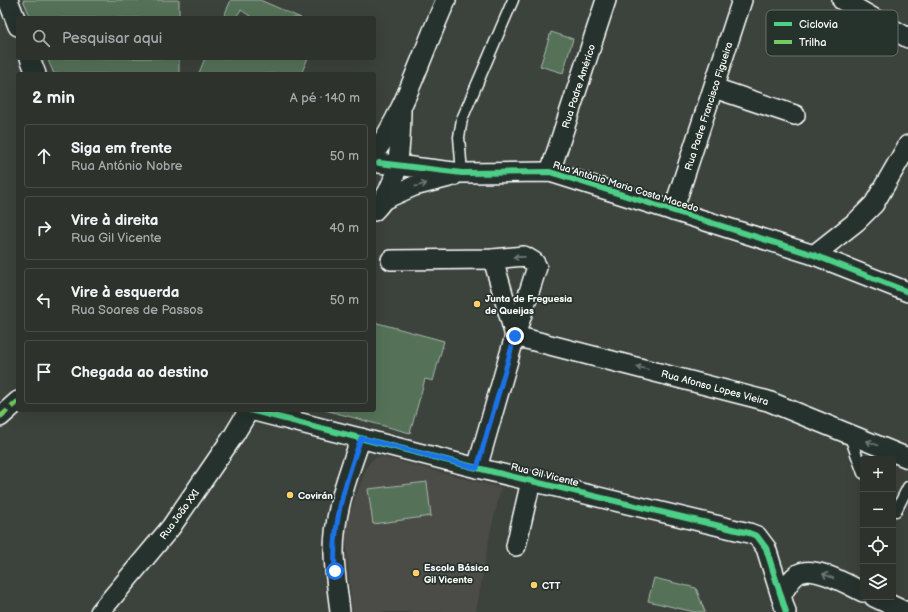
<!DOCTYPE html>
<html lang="pt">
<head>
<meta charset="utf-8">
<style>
  :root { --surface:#2d322d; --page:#393e39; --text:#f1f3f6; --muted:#a7aaaa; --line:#484d49 }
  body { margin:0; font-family:"Balsamiq Sans",sans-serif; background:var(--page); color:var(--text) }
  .controls { position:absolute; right:12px; bottom:12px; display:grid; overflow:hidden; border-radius:4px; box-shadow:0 4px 16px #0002 }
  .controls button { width:36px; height:36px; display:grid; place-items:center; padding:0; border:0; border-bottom:1px solid var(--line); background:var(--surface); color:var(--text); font:20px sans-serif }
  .stop { position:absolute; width:12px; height:12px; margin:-9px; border:3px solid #1a73e8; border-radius:50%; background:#fff }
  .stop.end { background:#1a73e8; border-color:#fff; box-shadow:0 1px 4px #0008 }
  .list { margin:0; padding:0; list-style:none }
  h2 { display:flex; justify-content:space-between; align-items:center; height:52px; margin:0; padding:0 16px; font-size:17px }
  h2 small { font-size:13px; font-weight:400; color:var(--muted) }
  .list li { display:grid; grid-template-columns:26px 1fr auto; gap:12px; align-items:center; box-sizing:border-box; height:64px; margin:0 8px 8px; padding:0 8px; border:1px solid var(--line); border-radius:4px }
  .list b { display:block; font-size:15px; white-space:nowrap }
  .list p { margin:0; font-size:13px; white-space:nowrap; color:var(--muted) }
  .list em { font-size:13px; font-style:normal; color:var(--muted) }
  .icon { flex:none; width:22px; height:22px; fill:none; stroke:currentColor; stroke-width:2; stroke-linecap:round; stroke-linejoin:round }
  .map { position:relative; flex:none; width:908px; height:612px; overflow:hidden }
  .search { position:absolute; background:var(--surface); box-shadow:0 4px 16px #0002; left:16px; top:16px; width:360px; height:44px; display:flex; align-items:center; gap:10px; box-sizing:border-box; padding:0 14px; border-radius:4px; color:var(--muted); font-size:15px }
  .panel { position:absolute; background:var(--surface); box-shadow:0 4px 16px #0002; left:16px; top:72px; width:360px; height:340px; border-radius:4px }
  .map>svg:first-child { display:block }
</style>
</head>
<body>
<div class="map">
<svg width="908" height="612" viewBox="0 0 908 612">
  <rect width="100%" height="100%" fill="#3c423c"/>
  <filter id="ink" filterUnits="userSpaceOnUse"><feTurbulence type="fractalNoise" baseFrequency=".025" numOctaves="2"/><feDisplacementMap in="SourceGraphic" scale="8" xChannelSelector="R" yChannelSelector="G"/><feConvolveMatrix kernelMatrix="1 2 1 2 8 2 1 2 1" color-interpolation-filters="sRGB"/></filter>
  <g filter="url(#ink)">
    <path fill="#4c4c46" d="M382,457l119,31 -11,46 -14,78h-124l-7,-87 22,-59 7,-8z"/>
    <g fill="#547259" stroke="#aab8ac">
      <path d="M23,0h156v18h-148z"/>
      <path d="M231,0h29l41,18h-48l-12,-8 -6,8h-12z"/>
      <path d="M551,32l22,7 -10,34 -23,-7z"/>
      <path d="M47,58h132v16h-125z"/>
      <path d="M205,58h103l-7,16h-100l-2,-1z"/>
      <path d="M374,322l70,19 -11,40 -8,-2 -15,54 -85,-23h49z"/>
      <path d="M427,482l4,34 -58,8 -5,-35z"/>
      <path d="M654,578l42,10 9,24h-11l-46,-11z"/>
    </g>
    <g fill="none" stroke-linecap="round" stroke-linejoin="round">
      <g stroke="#fff" stroke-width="13">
        <g id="service">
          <path d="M462,173l-3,-36 3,-18 51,-119"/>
          <path d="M849,434l14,39"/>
          <path d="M893,509l3,2 12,-24"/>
        </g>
      </g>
      <g stroke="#fff" stroke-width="22">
        <g id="minor">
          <path d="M8,0l10,26"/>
          <path d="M842,0l66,38"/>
          <path d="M30,58l6,16"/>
          <path d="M714,88l81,27"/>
          <path d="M374,154c31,-42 50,-106 72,-154"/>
          <path d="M379,163l83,10 88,-1 264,83 94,37"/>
          <path d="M550,172l56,-172"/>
          <path d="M385,199l29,-13 39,-10"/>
          <path d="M374,211c27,-27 26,-64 27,-100"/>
          <path d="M673,211l69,-211"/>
          <path d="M814,255l43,-34 17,-17 34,-59"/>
          <path d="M493,259l22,77"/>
          <path d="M391,260l102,-1 31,-3 10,6 3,5 -22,69 -38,132"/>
          <path d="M515,336l253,65 140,57"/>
          <path d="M250,410l227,58 272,65 8,3 9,12 20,64"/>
          <path d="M0,417l18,-16"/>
          <path d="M516,546l15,-65"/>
          <path d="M781,596c5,-8 9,-17 17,-22 16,-10 50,11 65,18"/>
          <path d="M874,597l32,15"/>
          <path d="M100,612l71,-85 63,-92 15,-25"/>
          <path d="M340,612c-2,-20 -6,-41 -6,-61 0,-39 14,-77 27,-113"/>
        </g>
      </g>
      <use href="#service" stroke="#26332d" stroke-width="10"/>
      <use href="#minor" stroke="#26332d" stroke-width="19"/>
      <path stroke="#71cb61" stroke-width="5" stroke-dasharray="10 5" stroke-linecap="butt" d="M0,417l18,-16"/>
      <g stroke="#26332d" stroke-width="8">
        <g id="cycleway">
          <path d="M379,163l83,10 88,-1 264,83 94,37"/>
          <path d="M250,410l227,58 272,65 8,3 9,12 20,64"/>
        </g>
      </g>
      <use href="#cycleway" stroke="#4dcf88" stroke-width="6"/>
    </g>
    <defs><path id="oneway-shaft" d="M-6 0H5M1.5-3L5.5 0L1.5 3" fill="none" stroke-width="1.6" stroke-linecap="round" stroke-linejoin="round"/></defs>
    <g stroke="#727a76">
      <use href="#oneway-shaft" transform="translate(421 185) rotate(-14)"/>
      <use href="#oneway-shaft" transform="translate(519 257) rotate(179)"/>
      <use href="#oneway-shaft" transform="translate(642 368) rotate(-166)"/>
      <use href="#oneway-shaft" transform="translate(872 443) rotate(-158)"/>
      <use href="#oneway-shaft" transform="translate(828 576) rotate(-157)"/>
    </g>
  </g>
  <g fill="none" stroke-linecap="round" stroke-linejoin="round" filter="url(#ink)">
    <path stroke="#1a73e8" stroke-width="5" d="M335,571c-3,-49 10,-88 26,-133l116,30 38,-132"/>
  </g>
  <g fill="#ffd166" stroke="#26332d" stroke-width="1.5">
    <circle cx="477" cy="304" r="4"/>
    <circle cx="290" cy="495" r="4"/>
    <circle cx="416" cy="573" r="4"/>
    <circle cx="534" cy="585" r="4"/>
  </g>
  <g text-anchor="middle" stroke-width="3.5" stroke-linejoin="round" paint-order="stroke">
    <g font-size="10" fill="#fff" stroke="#26332d">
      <text transform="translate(578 86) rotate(-72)" y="4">Rua Padre Américo</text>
      <text transform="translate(708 106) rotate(-72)" y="4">Rua Padre Francisco Figueira</text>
      <text transform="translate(626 186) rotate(17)" y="4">Rua António Maria Costa Macedo</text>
      <text transform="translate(715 387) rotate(15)" y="4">Rua Afonso Lopes Vieira</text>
      <text transform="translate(545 474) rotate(14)" y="4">Rua Gil Vicente</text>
      <text transform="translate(179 514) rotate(-54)" y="4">Rua João XXI</text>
    </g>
    <g font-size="10" font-weight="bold" fill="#fff" stroke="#26332d" text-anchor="start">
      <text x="485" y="302">Junta de Freguesia<tspan x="485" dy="12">de Queijas</tspan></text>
      <text x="298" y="499">Covirán</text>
      <text x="424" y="571">Escola Básica<tspan x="424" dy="12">Gil Vicente</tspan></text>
      <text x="542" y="589">CTT</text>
    </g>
  </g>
  <rect x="766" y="10" width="132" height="46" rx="6" fill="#26332d" stroke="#67706c" stroke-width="1"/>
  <rect x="774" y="22" width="18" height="4" fill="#4dcf88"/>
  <rect x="774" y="40" width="18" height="4" fill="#71cb61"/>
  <g font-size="11" fill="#fff">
    <text x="799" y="28">Ciclovia</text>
    <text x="799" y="46">Trilha</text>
  </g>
</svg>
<div class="controls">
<button>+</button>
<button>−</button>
<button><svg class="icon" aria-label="locate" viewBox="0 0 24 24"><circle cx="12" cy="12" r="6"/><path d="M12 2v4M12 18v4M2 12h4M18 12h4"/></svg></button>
<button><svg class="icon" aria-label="layers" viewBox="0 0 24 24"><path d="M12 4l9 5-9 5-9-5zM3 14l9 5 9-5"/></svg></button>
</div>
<div class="stop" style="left:335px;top:571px"></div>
<div class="stop end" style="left:515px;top:336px"></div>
<div class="search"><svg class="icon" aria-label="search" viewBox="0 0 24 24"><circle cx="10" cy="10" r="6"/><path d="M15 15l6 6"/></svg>Pesquisar aqui</div>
<section class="panel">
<h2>2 min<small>A pé · 140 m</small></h2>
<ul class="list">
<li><svg class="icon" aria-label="ahead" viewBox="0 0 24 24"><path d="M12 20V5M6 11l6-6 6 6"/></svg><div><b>Siga em frente</b><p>Rua António Nobre</p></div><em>50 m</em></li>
<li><svg class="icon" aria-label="right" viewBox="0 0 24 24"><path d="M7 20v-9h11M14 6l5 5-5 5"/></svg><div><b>Vire à direita</b><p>Rua Gil Vicente</p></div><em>40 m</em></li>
<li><svg class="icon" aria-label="left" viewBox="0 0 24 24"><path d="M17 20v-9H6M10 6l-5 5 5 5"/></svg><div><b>Vire à esquerda</b><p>Rua Soares de Passos</p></div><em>50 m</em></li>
<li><svg class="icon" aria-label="arrive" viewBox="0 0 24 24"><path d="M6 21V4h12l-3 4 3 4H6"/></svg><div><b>Chegada ao destino</b></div></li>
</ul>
</section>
</div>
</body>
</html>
